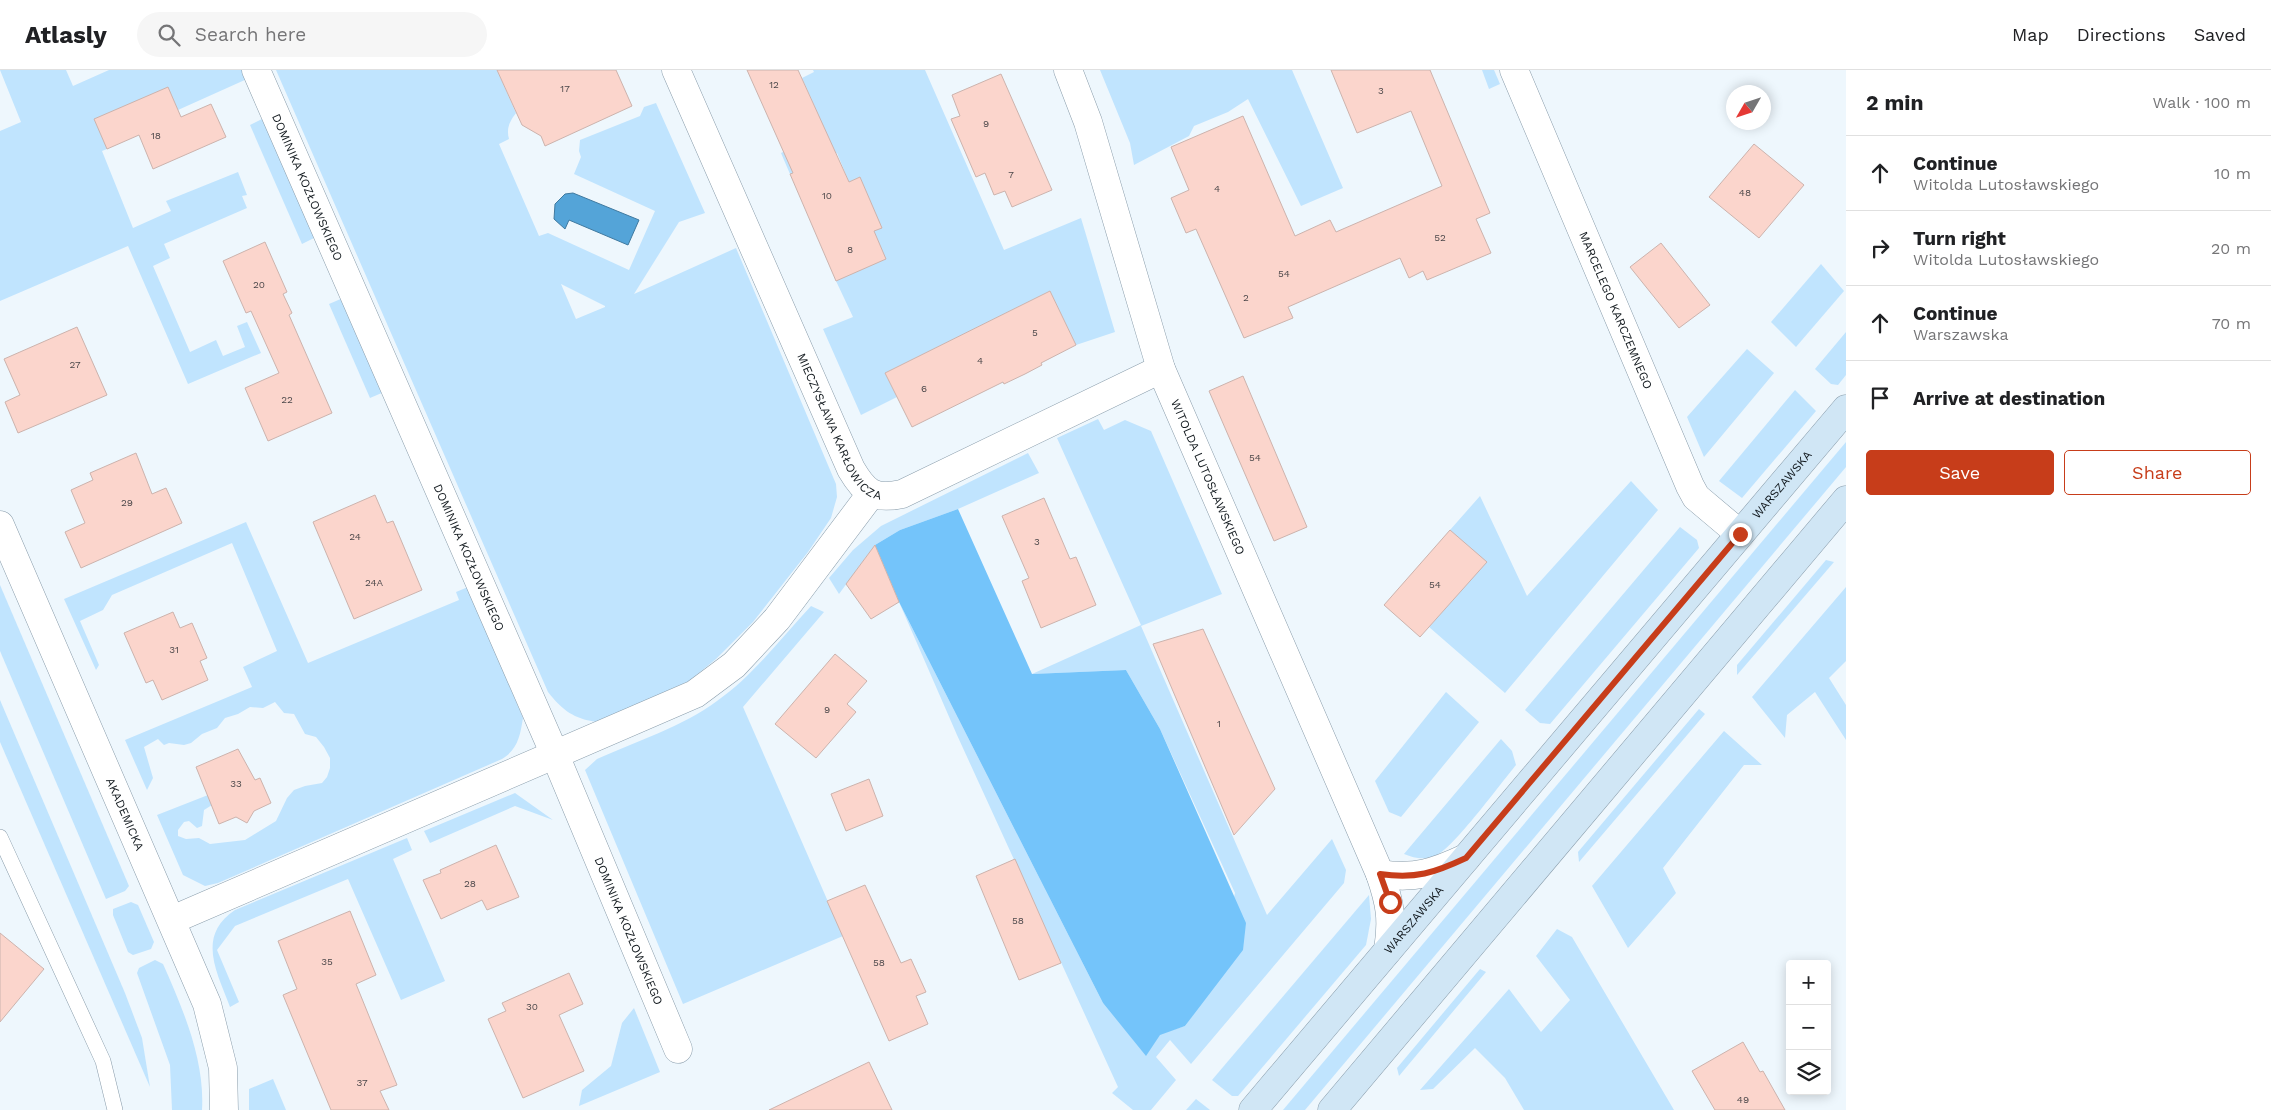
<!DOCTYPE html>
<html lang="en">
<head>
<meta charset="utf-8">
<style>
  :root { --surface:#fff; --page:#f6f6f6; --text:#202124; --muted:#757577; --line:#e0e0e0; --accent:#c73d1a }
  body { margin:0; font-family:"Work Sans",sans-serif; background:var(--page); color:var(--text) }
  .controls { position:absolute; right:15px; bottom:15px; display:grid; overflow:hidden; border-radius:5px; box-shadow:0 2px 12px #0003 }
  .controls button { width:45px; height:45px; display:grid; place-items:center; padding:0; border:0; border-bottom:1px solid var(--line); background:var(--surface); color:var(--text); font:25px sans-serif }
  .compass { position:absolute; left:1726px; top:15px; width:45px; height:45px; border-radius:50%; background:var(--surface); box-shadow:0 2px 12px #0003; rotate:231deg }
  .stop { position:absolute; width:15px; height:15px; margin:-11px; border:4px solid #c73d1a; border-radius:50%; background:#fff }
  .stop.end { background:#c73d1a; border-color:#fff; box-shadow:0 1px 5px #0008 }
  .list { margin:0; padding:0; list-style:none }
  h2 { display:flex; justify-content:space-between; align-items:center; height:65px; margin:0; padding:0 20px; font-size:21px }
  h2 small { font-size:16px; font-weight:400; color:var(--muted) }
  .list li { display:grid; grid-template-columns:32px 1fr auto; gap:15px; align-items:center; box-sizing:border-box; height:75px; padding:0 20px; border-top:1px solid var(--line) }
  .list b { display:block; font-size:19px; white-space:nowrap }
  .list p { margin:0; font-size:16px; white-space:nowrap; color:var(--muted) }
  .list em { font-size:16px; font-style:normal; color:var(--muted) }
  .actions { display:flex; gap:10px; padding:15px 20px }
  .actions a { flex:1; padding:11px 0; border:1px solid var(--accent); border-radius:5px; text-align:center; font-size:18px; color:var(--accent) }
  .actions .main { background:var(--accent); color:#fff }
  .icon { flex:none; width:28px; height:28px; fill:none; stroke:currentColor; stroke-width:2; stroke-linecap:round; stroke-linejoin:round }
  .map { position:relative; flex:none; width:1846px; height:1040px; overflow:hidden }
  header { display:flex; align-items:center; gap:30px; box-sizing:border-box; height:70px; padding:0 25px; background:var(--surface); border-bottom:1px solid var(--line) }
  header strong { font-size:24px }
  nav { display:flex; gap:28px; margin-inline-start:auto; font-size:18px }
  .search { width:350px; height:45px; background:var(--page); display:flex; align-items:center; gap:12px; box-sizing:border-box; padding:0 18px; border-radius:28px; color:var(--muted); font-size:19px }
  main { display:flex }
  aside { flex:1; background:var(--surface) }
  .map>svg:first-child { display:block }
</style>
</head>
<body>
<header>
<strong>Atlasly</strong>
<div class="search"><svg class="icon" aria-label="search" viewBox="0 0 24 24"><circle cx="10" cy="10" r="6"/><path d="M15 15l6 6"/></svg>Search here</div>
<nav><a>Map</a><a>Directions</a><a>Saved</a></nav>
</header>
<main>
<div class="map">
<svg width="1846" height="1040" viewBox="0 0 1846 1040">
  <rect width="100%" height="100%" fill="#eef7fd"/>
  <g fill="#c0e4fe" fill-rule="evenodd">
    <path d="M0,0h66l7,16 36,-16h135l3,9 -69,31 -10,-22 -61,61 -5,2 31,77 38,-17 -5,-10 72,-29 9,23 -5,1 5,12 -83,36 6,14 -17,8 37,86 26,-12 7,16 22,-9 -8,-21 10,-4 14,31 -73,31 -60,-138 -128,55v-170l21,-9z"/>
    <path d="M276,0h221l19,43c-6,8 -10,15 -7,26l-10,5 40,92 9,-3 81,37 26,-59 -81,-37 7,-17 -2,-6 1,-11 60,-24 4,-9 12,-4 49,110 -26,9 -45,72 102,-46 100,236 1,13 -6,21 -23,34 -55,70 -37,37 -27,22 -92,41c-23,-3 -35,-12 -49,-30zM561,214l44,22v1l-29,12z"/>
    <path d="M813,0h112l79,180 77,-32 34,114 -39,13 -26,-54 -165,82 12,24 -36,18 -38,-86 30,-12 -17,-36 38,-50 7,-3 -21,-51 -11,5 -12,-29 -47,21 -9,-21 10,-5 -10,-25 34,-16 -13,-29 12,-6z"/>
    <path d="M1100,0h192l51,118 -42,18 -53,-107 -20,13 -34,14 -5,10 -55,29 -4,-22z"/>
    <path d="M1482,0h12l6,14 -11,5z"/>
    <path d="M264,48l52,119 -14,7 -52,-119z"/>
    <path d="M1821,194l23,27 -48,56 -25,-25z"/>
    <path d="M343,228l41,94 -14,6 -41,-94z"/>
    <path d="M1846,262v43l-8,10 -7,-1 -16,-15z"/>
    <path d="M1747,279l27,24 -70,84 -17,-40z"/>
    <path d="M1795,320l21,21 -74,87 -23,-17z"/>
    <path d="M1098,349l6,11 21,-10 26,11 71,163 -81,32 126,289 65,-76 14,31 -2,13 -153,181 -21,-24 -14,17 20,23 -25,30h-18l-21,-17 6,-6 -161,-352 -58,-133 204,401 43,52 14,-21 25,-8 25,-35 25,-98 -75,-164 -34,-59 -94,4 109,-49 -84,-187z"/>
    <path d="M1846,372v25l-541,643h-22z"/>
    <path d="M1028,383l11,20 -81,36 -58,21 -25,15 -36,49 -10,-16 24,-28 28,-24z"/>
    <path d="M1631,411l27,29 -153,183 -76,-66 57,-65 -36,-32 30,-34 47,100z"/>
    <path d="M246,452l62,141 151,-63 -3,-8 12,-5 55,131c-3,18 -5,31 -21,41l-284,124 -13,3 -22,-11 -26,-60 51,-20 4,10 -8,5 -2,16 -5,2 -8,-7 -5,1 -6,8v6l8,3 13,-1 11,6 35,-4 31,-19 11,-23 7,-8 11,-4 17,-3 5,-6 3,-9v-10l-6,-11 -8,-10 -11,-3 -11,-20 -10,-1 -9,-11 -12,6 -13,-1 -12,7 -13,4 -8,10 -15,6 -11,9 -7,2 -15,-2 -5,2 -6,-6 -14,8 9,31 -6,12 -22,-50 127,-53 -9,-20 34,-16 -45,-108 -120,52 -9,15 -23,11 19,44 -3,5 -32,-71z"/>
    <path d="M1680,457l17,13 2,8 -149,176 -10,-1 -15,-13z"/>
    <path d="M1826,490l8,2 -97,113v-10z"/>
    <path d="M0,515l129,301 -4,5 -19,8 -106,-248z"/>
    <path d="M1846,517v74l-17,17 17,27v35l-31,-48 -28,23 -2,23 -33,-41z"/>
    <path d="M811,536l13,6 -81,95 100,229 -160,68 -98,-234 12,-11c40,-18 85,-32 120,-58 36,-25 64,-63 94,-95z"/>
    <path d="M1446,622l33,30 -78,95 -12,-5 -14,-31z"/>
    <path d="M0,630l125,293 17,45 8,49 -150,-345z"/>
    <path d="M1699,639l6,5 -126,148 -1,-10z"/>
    <path d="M1724,661l38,34h-18l-81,103 13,25 -48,55 -36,-62z"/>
    <path d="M1501,669l11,12 4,14c-15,18 -62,82 -79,90 -11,5 -21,4 -33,-1z"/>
    <path d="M515,723l38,27 -38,-14 -85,37 -6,-12z"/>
    <path d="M407,768l5,12 -19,9 52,122 -44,19 -53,-121 -113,47 -18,24 22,52 -9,5c-13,-35 -34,-71 5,-97z"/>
    <path d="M1369,825l2,24 -5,26 -128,151h-6l-20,-16z"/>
    <path d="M131,832l7,3 16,37 -3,7 -18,6 -5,-3 -15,-37v-6z"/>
    <path d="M1557,859l15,8 102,173h-150l-19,-32 -30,-30 -42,41 -13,1 89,-101 32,43 29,-32 -34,-44z"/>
    <path d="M155,890l8,4c20,45 42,96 39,146h-30l-2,-45 -33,-92 2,-5z"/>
    <path d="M1480,899l6,3 -87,104 -2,-8z"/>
    <path d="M634,938l26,64 -81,34 3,-16 29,-24 11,-43z"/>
    <path d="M273,1009l13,31h-37v-21z"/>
    <path d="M1196,1029l14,11h-24z"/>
  </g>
  <path fill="#74c4fa" d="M958,439l74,165 94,-4 34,59 86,194 -3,27 -58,76 -25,9 -14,21 -43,-53 -204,-401 -24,-57 25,-15z"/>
  <path fill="#54a4d8" stroke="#407aa0" d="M573,123l66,27 -11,25 -59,-25 -4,9 -11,-10 1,-15 10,-10z"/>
  <g fill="#fbd5cc" stroke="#ccb3ad">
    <path d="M497,0h119l16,36 -87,40 -4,-10 -19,-11z"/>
    <path d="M747,0h51l51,112 11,-5 22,51 -8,3 12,28 -50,22 -46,-107 3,-1z"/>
    <path d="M1331,0h99l60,143 -14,6 15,34 -64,27 -4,-9 -14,7 -9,-20 -112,49 5,11 -49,20 -48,-109 -10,4 -15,-35 18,-8 -18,-43 72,-31 52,120 35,-16 6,12 106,-46 -31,-75 -54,22z"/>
    <path d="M1001,4l51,116 -40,17 -7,-16 -11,4 -9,-22 -9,4 -25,-58 9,-3 -8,-21z"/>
    <path d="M168,17l13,30 30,-13 15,33 -73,32 -14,-34 -32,14 -13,-30z"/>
    <path d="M1754,74l50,41 -45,53 -50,-41z"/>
    <path d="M265,172l22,50 -4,2 9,19 -3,2 43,98 -64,28 -23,-53 34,-15 -28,-62 -5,2 -23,-52z"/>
    <path d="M1661,173l49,62 -31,23 -49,-61z"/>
    <path d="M1050,221l26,54 -35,18 1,2 -17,9 -21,10 -1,-2 -91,45 -27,-54z"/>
    <path d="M77,257l30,68 -89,38 -13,-31 15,-7 -16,-36z"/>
    <path d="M1243,306l64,151 -33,14 -65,-150z"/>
    <path d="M136,383l16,41 14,-6 16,35 -101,45 -16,-36 20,-9 -14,-33 22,-10 -3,-7z"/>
    <path d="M375,425l12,28 6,-2 29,69 -68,29 -41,-97z"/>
    <path d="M1044,428l26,61 6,-2 20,48 -55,23 -19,-47 7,-3 -27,-62z"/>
    <path d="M1450,460l37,32 -67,75 -36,-32z"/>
    <path d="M875,475l24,57 -28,17 -25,-35z"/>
    <path d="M173,542l7,16 12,-5 15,35 -7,3 8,19 -46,20 -9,-20 -7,3 -22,-50z"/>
    <path d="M1203,559l72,160 -41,46 -81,-191z"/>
    <path d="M835,584l32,27 -20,23 9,8 -40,46 -41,-34z"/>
    <path d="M238,679l17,31 5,-2 11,25 -17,8 -7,12 -11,-6 -17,7 -23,-57z"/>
    <path d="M869,709l14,37 -37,15 -15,-37z"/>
    <path d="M496,775l23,52 -32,13 -5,-10 -41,19 -18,-39 18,-7 -1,-3z"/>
    <path d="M1015,789l46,104 -42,17 -43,-104z"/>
    <path d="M865,815l36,78 10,-4 15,33 -10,4 12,28 -39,17 -62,-140z"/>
    <path d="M350,841l26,64 -20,9 41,101 -17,6 9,19h-58l-48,-115 14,-6 -19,-48z"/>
    <path d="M0,863l44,36 -44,53z"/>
    <path d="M569,903l14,31 -24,11 25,56 -61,27 -35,-79 18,-8 -4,-8z"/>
    <path d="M1743,972l17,30 3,-1 22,39h-70l-23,-39z"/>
    <path d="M869,992l23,48h-123z"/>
  </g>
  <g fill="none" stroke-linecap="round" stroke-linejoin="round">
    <g stroke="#8a9dab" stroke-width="16">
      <path id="service" d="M0,767l103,224 12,49"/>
    </g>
    <g stroke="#8a9dab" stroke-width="29">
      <g id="minor">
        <path id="s1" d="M256,0l299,685 123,294"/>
        <path id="s2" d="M676,0l175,399c14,24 23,31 51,25l259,-125"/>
        <path id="s3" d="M1068,0l20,52 73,247 219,505c10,29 13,45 8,76"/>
        <path id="s4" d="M1514,0l176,416 6,11 44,37"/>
        <path id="s5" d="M0,455l207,479 16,64 1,42"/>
        <path d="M1380,804c36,5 54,-1 86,-16"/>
        <path d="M172,850l523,-226 39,-29 43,-46 94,-125"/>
      </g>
    </g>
    <g stroke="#8a9dab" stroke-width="29">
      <g id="secondary">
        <path id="s6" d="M1253,1040l593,-701"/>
        <path d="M1332,1040l514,-610"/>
      </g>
    </g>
    <use href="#service" stroke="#fff" stroke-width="15"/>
    <use href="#minor" stroke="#fff" stroke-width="28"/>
    <use href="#secondary" stroke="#d0e6f5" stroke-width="28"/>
  </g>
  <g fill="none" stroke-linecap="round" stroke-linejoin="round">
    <path stroke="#c73d1a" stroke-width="6" d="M1390,832l-10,-28c36,5 54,-1 86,-16l274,-324"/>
  </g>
  <g text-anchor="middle" stroke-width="4" stroke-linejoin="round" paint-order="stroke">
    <g font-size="10" fill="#4c484a">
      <text x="774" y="18">12</text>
      <text x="565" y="22">17</text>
      <text x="1381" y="24">3</text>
      <text x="986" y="57">9</text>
      <text x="156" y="69">18</text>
      <text x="1011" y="108">7</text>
      <text x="1217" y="122">4</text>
      <text x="1745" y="126">48</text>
      <text x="827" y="129">10</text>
      <text x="1440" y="171">52</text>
      <text x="850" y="183">8</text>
      <text x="1284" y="207">54</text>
      <text x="259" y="218">20</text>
      <text x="1246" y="231">2</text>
      <text x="1035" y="266">5</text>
      <text x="980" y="294">4</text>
      <text x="75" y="298">27</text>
      <text x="924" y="322">6</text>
      <text x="287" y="333">22</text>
      <text x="1255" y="391">54</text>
      <text x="127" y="436">29</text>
      <text x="355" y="470">24</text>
      <text x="1037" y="475">3</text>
      <text x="374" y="516">24A</text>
      <text x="1435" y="518">54</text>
      <text x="174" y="583">31</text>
      <text x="827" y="643">9</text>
      <text x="1219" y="657">1</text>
      <text x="236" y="717">33</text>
      <text x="470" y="817">28</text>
      <text x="1018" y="854">58</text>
      <text x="327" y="895">35</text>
      <text x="879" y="896">58</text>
      <text x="532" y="940">30</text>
      <text x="362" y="1016">37</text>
      <text x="1743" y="1033">49</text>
    </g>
    <g font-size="12" fill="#12191e" stroke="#eef7fd">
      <text dy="4" stroke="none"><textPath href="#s1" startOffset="128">DOMINIKA KOZŁOWSKIEGO</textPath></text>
      <text dy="4" stroke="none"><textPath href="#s4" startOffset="261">MARCELEGO KARCZEMNEGO</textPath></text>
      <text dy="4" stroke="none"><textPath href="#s2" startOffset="394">MIECZYSŁAWA KARŁOWICZA</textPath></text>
      <text dy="4" stroke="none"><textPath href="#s3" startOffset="431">WITOLDA LUTOSŁAWSKIEGO</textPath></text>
      <text dy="4" stroke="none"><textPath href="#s6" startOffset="819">WARSZAWSKA</textPath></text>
      <text dy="4" stroke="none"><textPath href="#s1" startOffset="532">DOMINIKA KOZŁOWSKIEGO</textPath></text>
      <text dy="4" stroke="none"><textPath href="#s5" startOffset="315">AKADEMICKA</textPath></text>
      <text dy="4" stroke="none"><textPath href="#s6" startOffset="249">WARSZAWSKA</textPath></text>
      <text dy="4" stroke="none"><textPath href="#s1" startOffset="938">DOMINIKA KOZŁOWSKIEGO</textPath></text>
    </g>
  </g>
</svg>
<div class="controls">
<button>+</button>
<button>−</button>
<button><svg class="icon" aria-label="layers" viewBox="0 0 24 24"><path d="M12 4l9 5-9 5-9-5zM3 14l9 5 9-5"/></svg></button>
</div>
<svg class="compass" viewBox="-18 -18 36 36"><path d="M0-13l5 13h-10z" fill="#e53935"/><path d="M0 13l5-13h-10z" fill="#757577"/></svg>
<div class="stop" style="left:1390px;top:832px"></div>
<div class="stop end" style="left:1740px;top:464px"></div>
</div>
<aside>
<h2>2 min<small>Walk · 100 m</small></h2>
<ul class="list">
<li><svg class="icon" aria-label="ahead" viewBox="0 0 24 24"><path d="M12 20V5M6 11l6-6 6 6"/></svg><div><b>Continue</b><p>Witolda Lutosławskiego</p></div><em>10 m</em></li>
<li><svg class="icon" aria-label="right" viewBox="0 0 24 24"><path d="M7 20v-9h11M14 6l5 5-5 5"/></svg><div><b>Turn right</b><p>Witolda Lutosławskiego</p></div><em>20 m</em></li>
<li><svg class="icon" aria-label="ahead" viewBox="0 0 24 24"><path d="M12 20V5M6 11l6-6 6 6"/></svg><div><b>Continue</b><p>Warszawska</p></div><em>70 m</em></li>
<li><svg class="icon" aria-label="arrive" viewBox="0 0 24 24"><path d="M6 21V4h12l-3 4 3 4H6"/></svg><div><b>Arrive at destination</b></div></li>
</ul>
<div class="actions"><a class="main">Save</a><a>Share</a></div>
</aside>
</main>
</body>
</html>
